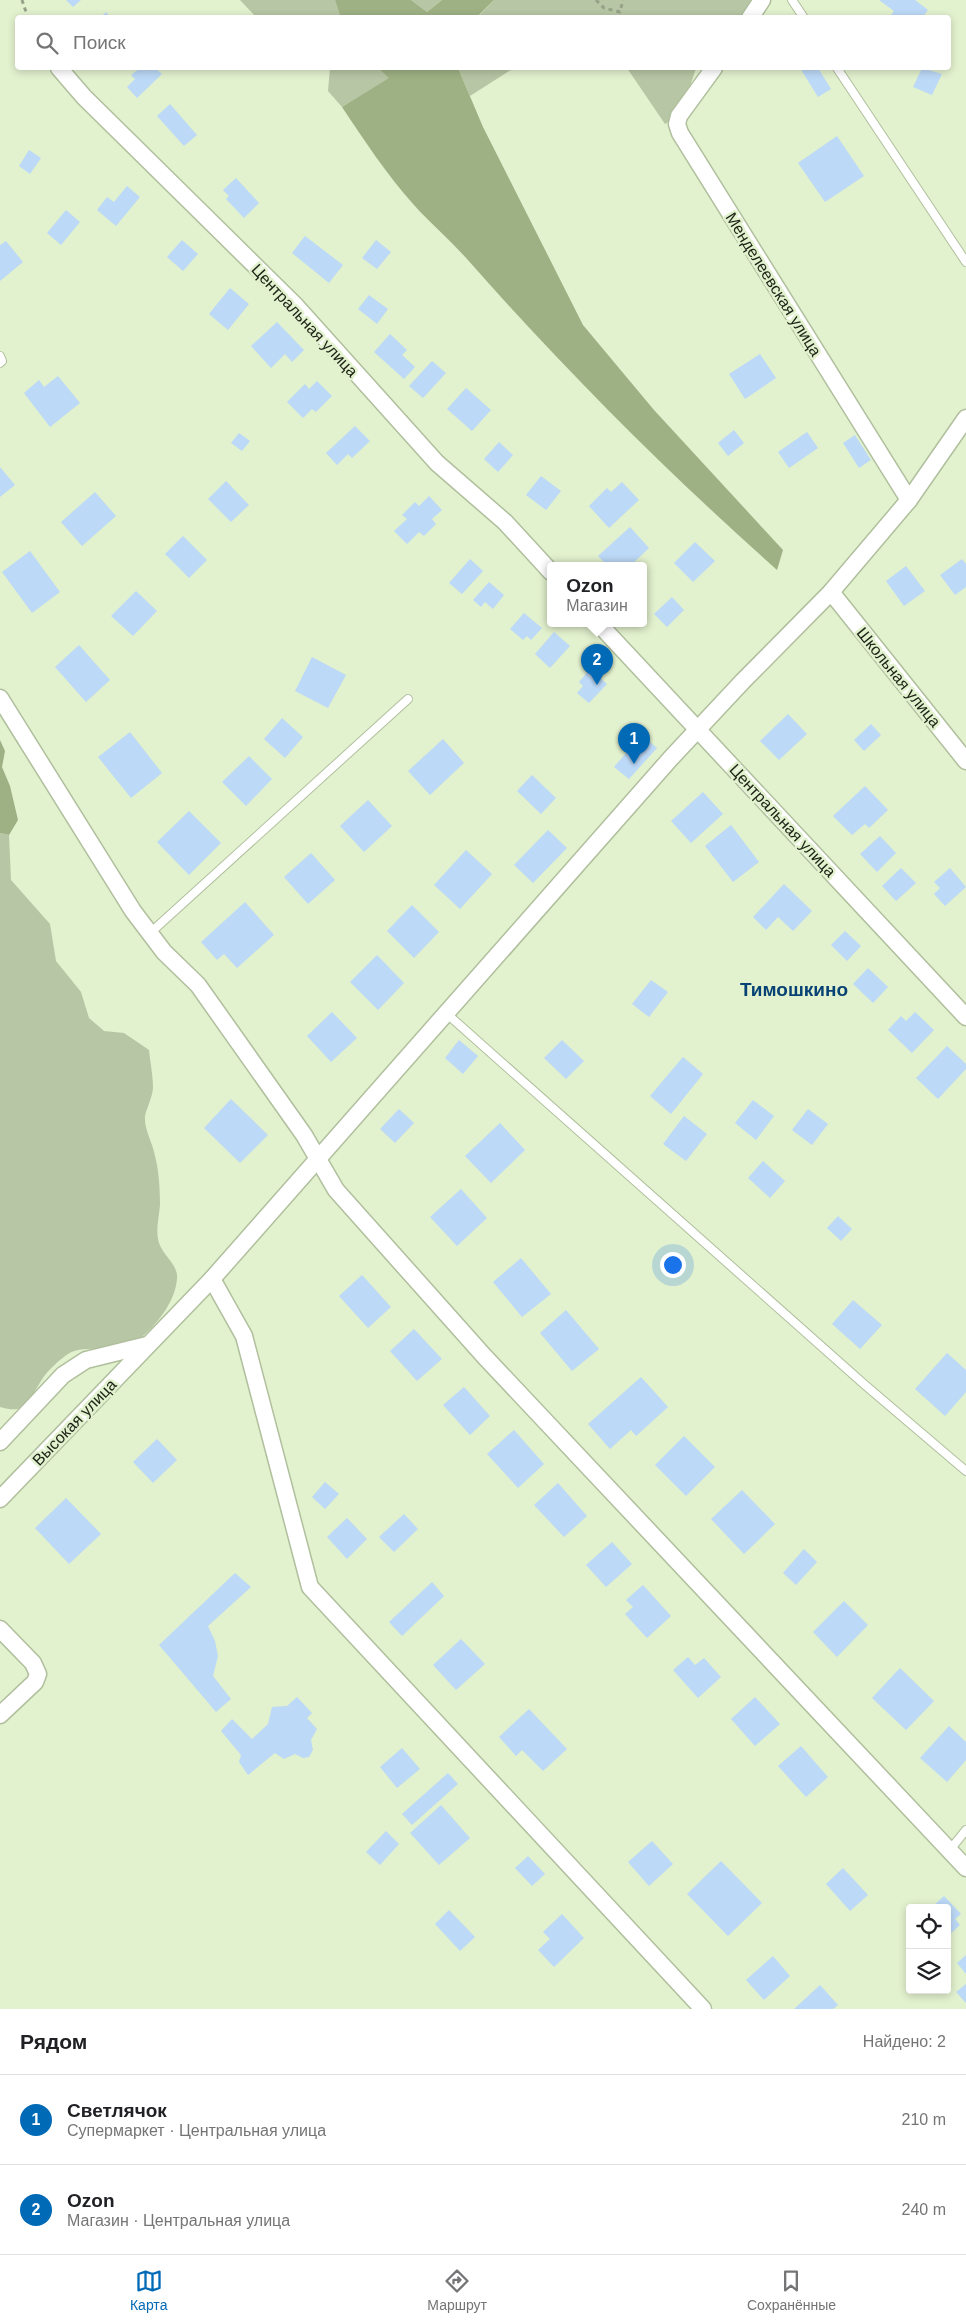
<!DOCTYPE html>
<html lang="ru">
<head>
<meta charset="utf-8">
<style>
  :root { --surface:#fff; --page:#f2f2f2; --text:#202124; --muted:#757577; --line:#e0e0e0; --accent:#006ab6 }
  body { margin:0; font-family:Helvetica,sans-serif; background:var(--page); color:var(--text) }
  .controls { position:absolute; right:15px; bottom:15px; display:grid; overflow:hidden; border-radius:5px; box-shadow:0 2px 8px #0003 }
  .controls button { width:45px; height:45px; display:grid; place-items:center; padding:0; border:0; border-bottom:1px solid var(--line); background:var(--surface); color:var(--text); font:25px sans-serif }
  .you { position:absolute; left:672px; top:1264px; width:18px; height:18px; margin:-12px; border:4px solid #fff; border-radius:50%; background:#1a73e8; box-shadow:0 0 0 8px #1a73e833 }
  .badge { display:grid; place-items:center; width:32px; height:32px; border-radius:50%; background:var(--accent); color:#fff; font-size:16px; font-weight:700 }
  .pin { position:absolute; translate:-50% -41px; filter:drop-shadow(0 1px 2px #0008) }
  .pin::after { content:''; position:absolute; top:26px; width:18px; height:15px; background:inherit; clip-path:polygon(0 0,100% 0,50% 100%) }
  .popup { position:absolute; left:547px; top:562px; width:100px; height:65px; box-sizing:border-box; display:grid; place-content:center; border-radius:5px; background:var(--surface); filter:drop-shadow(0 1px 4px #0005); font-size:16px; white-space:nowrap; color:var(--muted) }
  .popup b { font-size:19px; color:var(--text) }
  .popup::after { content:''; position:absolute; left:50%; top:100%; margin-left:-10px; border:10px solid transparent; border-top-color:var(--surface) }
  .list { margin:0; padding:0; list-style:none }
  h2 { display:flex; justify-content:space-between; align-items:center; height:65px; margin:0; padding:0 20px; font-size:21px }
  h2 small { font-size:16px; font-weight:400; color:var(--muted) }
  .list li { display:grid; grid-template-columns:32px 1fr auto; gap:15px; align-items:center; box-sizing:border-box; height:90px; padding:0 20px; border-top:1px solid var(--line) }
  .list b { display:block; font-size:19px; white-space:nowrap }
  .list p { margin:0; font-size:16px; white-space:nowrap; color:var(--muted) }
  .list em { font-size:16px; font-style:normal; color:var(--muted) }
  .icon { flex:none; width:28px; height:28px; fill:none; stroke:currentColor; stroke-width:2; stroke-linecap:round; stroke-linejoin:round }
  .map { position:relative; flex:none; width:966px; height:2009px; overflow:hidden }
  .search { position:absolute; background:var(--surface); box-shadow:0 2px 8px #0003; left:15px; right:15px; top:15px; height:55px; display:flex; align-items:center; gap:12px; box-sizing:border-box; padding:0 18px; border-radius:5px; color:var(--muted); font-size:19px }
  .sheet { height:245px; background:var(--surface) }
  nav { display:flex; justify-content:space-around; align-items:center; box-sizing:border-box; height:70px; border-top:1px solid var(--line); background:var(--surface); font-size:14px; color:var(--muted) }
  nav a { display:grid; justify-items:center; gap:2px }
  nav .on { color:var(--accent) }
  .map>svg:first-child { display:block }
</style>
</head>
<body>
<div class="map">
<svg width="966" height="2009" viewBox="0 0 966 2009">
  <rect width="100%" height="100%" fill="#e2f1ce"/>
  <g fill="#b7c6a4">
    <path d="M240,0h95l6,17h-85z"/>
    <path d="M411,0h31l-15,12z"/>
    <path d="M494,0h261l-13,17 -265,1z"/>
    <path d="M330,68h48l12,10 -48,29 -14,-16z"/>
    <path d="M458,68h56l-44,28z"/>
    <path d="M627,68h71l-3,3 -14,43 -16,10z"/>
    <path d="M0,833l9,2 2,45 39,44 6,37 25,31 8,26 15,13 20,2 25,17c1,11 4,25 4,37 0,9 -6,20 -8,29 -1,14 8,27 10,40 4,15 5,34 5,49 -1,11 -4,24 -2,34 2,15 21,25 19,40 -2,22 -18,43 -34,57 -27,22 -57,6 -75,18 -9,6 -22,18 -27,27 -13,20 -13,34 -41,26z"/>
  </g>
  <g fill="#9eb184">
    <path d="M335,0h76l16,12 15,-12h52l-17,17 -136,1z"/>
    <path d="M378,68h80l25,59 100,198 71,85 129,140 -6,20c-110,-98 -213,-201 -310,-311 -17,-19 -36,-35 -53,-54 -27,-30 -50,-65 -72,-98l47,-29z"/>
    <path d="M0,740l5,11 -3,16 8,19 8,34 -9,15 -9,-2z"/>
  </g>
  <g fill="#bcd9f7">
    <path d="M66,0h15l-8,7z"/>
    <path d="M879,0h36l13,10 -6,8h-33l5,-7z"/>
    <path d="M106,12l5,6h-11z"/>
    <path d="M140,68h15l7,6 -25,24 -10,-11 8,-8 -4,-4z"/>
    <path d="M800,68h18l13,21 -13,8z"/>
    <path d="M922,68l20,6 -10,21 -19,-8z"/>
    <path d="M170,104l27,31 -13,11 -27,-30z"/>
    <path d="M837,136l27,40 -39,26 -27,-39z"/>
    <path d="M29,150l12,8 -11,16 -11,-8z"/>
    <path d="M236,178l23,25 -15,15 -18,-19 3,-3 -6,-6z"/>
    <path d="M127,186l13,11 -24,29 -19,-16 10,-13 7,5z"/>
    <path d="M66,210l14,12 -19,23 -14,-12z"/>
    <path d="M305,236l38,29 -14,18 -37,-30z"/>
    <path d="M182,240l16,14 -15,17 -16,-14z"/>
    <path d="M376,240l15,12 -14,17 -15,-11z"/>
    <path d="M6,241l17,21 -23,19v-36z"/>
    <path d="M230,288l19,16 -21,26 -19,-16z"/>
    <path d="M369,295l19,14 -11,15 -19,-15z"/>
    <path d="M277,322l27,28 -12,12 -7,-8 -14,14 -20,-22z"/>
    <path d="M390,334l17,16 -5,5 13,12 -11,12 -30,-27z"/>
    <path d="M760,354l16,24 -31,21 -16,-25z"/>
    <path d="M432,361l14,12 -23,25 -14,-12z"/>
    <path d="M58,376l22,27 -30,24 -26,-34 15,-13 5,7z"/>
    <path d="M317,381l15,15 -16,16 -4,-3 -9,9 -16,-16 18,-18 4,5z"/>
    <path d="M466,388l25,22 -19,21 -25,-22z"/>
    <path d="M355,426l15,15 -18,17 -4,-4 -11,11 -11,-12z"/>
    <path d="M734,430l10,13 -16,13 -10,-13z"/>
    <path d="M807,432l11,16 -29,20 -11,-16z"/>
    <path d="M239,433l11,8 -8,10 -11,-8z"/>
    <path d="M855,435l16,25 -12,8 -16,-25z"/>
    <path d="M499,442l14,13 -15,17 -14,-13z"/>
    <path d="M0,467l15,18 -15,12z"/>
    <path d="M541,476l20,15 -15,19 -20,-15z"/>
    <path d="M226,481l23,24 -18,17 -23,-23z"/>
    <path d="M622,482l17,18 -30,28 -20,-22 18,-18 4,4z"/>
    <path d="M95,492l21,24 -34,30 -21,-24z"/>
    <path d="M429,496l13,14 -10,9 4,5 -12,12 -5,-4 -12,12 -13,-13 13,-12 -5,-4 13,-13 4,4z"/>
    <path d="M630,527l19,21 -19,18h-22l-10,-10z"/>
    <path d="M183,536l24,24 -18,18 -24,-24z"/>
    <path d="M695,542l20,19 -22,21 -19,-19z"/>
    <path d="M30,551l30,41 -28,21 -30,-41z"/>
    <path d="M470,559l13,12 -21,23 -13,-11z"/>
    <path d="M962,559l4,5v23l-11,8 -15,-20z"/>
    <path d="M906,566l19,25 -21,15 -18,-25z"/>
    <path d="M489,582l15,13 -11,14 -8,-7 -4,5 -8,-7z"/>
    <path d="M136,591l21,20 -24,25 -22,-20z"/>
    <path d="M672,597l12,13 -17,17 -13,-13z"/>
    <path d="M524,613l18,15 -11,12 -4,-4 -4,4 -13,-11z"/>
    <path d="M554,632l16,14 -20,22 -15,-14z"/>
    <path d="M79,645l31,35 -24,22 -31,-35z"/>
    <path d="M312,657l34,18 -18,33 -33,-17z"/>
    <path d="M590,669l17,15 -18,19 -12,-10 6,-7 -4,-4z"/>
    <path d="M788,714l19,20 -28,26 -19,-19z"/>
    <path d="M282,718l21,19 -18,21 -21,-19z"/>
    <path d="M871,724l10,11 -17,16 -10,-11z"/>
    <path d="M130,732l32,41 -31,25 -33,-41z"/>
    <path d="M642,735l15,13 -28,31 -15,-12z"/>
    <path d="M443,739l21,24 -34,32 -22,-24z"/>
    <path d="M249,756l23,23 -26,27 -24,-24z"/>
    <path d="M532,775l24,23 -15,16 -24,-23z"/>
    <path d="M865,786l23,24 -19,18 -4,-4 -13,11 -19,-19z"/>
    <path d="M703,792l20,22 -32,29 -20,-22z"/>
    <path d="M368,800l24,26 -28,26 -24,-26z"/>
    <path d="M189,811l32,32 -32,32 -32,-33z"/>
    <path d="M731,825l28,37 -26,20 -28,-36z"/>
    <path d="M548,830l19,18 -34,35 -19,-18z"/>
    <path d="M880,836l16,17 -19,19 -17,-18z"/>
    <path d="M466,850l26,24 -32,35 -26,-24z"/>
    <path d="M311,853l24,27 -27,24 -24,-27z"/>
    <path d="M901,868l15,15 -20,18 -14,-15z"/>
    <path d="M950,868l16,19 -21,19 -11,-12 6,-6 -6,-6z"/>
    <path d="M784,884l28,27 -19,20 -15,-14 -12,13 -13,-13z"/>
    <path d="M245,902l29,33 -37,33 -13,-14 -7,6 -16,-18z"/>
    <path d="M412,905l27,27 -25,26 -27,-27z"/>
    <path d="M845,931l16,15 -14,15 -16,-16z"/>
    <path d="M377,955l27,28 -26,27 -28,-28z"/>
    <path d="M868,968l20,19 -15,16 -20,-19z"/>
    <path d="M651,980l17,12 -19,25 -17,-13z"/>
    <path d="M332,1012l25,26 -26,24 -24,-26z"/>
    <path d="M915,1012l19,18 -22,23 -24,-23 13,-14 5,5z"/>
    <path d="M459,1040l19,16 -15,18 -18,-16z"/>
    <path d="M562,1040l22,21 -18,18 -22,-21z"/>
    <path d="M947,1046l19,18v5l-28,30 -22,-21z"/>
    <path d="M683,1057l20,17 -32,40 -21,-18z"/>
    <path d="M231,1099l37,36 -28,28 -36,-35z"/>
    <path d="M753,1100l21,16 -18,24 -21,-17z"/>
    <path d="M399,1109l15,14 -19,20 -15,-14z"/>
    <path d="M808,1109l20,15 -16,21 -20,-15z"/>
    <path d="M684,1116l23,18 -21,27 -23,-17z"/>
    <path d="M500,1123l25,27 -34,33 -26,-27z"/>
    <path d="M763,1161l22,20 -15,17 -22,-20z"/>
    <path d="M461,1189l26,29 -30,28 -27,-29z"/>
    <path d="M838,1216l14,13 -11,12 -14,-13z"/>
    <path d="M521,1258l30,36 -29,23 -29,-35z"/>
    <path d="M362,1275l29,32 -23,21 -29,-32z"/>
    <path d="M853,1300l29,25 -22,24 -28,-25z"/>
    <path d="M566,1310l33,39 -27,22 -32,-38z"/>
    <path d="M414,1329l28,30 -25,22 -27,-30z"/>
    <path d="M947,1353l19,17v22l-21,24 -30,-27z"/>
    <path d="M641,1377l27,30 -32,29 -5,-6 -21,19 -22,-25z"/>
    <path d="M464,1387l26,29 -20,19 -27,-30z"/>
    <path d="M514,1430l30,34 -26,24 -31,-34z"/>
    <path d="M684,1436l31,31 -29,29 -31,-31z"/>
    <path d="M157,1439l20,21 -24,23 -20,-21z"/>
    <path d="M325,1482l14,12 -14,15 -13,-12z"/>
    <path d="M558,1483l29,33 -23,21 -30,-32z"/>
    <path d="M742,1490l33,34 -31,30 -33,-35z"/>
    <path d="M66,1498l35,36 -32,30 -34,-36z"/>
    <path d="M404,1514l14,15 -24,23 -15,-15z"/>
    <path d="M347,1518l20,21 -20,20 -20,-22z"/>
    <path d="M612,1542l20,22 -26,23 -20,-22z"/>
    <path d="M804,1549l13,13 -21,23 -13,-12z"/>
    <path d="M235,1573l16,14 -43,39 7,15 3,15 -5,20 18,23 -15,13 -57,-67z"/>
    <path d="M432,1582l12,14 -42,40 -13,-14z"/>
    <path d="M643,1585l28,31 -24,22 -22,-24 8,-7 -7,-7z"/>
    <path d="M844,1601l24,24 -31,32 -24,-25z"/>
    <path d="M461,1639l24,25 -29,26 -23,-25z"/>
    <path d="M688,1657l7,8 9,-7 17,19 -23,21 -25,-28z"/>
    <path d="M900,1668l34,33 -28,29 -34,-32z"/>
    <path d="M297,1697l15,16 -5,5 10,11 -6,11 2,10 -4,7 -6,1 -8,-4 -11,5 -9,-6 -27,22 -9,-13 2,-7 -20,-24 11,-12 20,20 16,-15 4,-17 15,-1z"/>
    <path d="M755,1697l25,27 -25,22 -24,-27z"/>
    <path d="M529,1709l38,40 -24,22 -21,-21 -6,6 -17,-19z"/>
    <path d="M949,1726l17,16v18l-19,22 -27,-24z"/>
    <path d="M801,1746l27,31 -22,20 -28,-31z"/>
    <path d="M402,1748l18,21 -23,19 -17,-21z"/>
    <path d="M448,1773l10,11 -46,41 -10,-11z"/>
    <path d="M441,1805l29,33 -31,27 -29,-32z"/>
    <path d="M386,1831l13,13 -19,21 -14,-13z"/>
    <path d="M652,1841l21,23 -24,22 -21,-24z"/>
    <path d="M528,1856l17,18 -13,12 -17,-18z"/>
    <path d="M721,1861l41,42 -34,33 -41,-42z"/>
    <path d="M843,1868l25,27 -18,16 -24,-27z"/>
    <path d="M944,1896l17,18 -6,5 5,6 -12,11 -1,-28h-16z"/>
    <path d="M449,1910l26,27 -15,14 -25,-27z"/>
    <path d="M562,1914l22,24 -30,29 -16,-17 12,-11 -7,-7z"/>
    <path d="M966,1955v19l-9,-11z"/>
    <path d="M773,1956l17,20 -26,24 -18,-20z"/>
    <path d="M966,1984v19l-10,-11z"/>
    <path d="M820,1985l18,20 -5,4h-39z"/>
  </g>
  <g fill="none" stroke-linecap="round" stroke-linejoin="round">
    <g stroke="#b0bf9d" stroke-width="10">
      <g id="lane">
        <path d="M792,0l12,18"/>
        <path d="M837,68l129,194"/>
        <path d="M0,356l2,5 -2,2"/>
        <path d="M149,934l259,-235"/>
        <path d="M446,1013l419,372 101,86"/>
        <path d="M949,1851l17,-21"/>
      </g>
    </g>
    <g stroke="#b0bf9d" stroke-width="19">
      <g id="street">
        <path d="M750,18l12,-18"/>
        <path d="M59,68l25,29 212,209 141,157 68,59 46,50"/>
        <path d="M714,68l-35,48 -2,8 3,9 229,367"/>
        <path d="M831,592l135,169"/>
        <path d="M599,624l367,393"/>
        <path d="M0,698l133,213 31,41 34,33 106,150 32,55 148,166 482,512"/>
        <path d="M212,1279l32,57 66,251 393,422"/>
        <path d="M0,1442l63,-67 23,-15 61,-15"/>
        <path d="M0,1499l212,-220 459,-521 72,-77 88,-89 78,-92 57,-82"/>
        <path d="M0,1629l33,34 5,11 -3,8 -35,33"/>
      </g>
    </g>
    <g stroke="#96a287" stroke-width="3" stroke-dasharray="4 4" stroke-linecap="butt">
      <path d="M22,0l6,18"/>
      <path d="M596,0l8,8 16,4 3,-12"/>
    </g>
    <use href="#lane" stroke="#fff" stroke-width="8"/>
    <use href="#street" stroke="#fff" stroke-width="16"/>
  </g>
  <g text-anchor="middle" stroke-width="5" stroke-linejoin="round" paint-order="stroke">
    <g font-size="16" fill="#1c2115" stroke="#e2f1ce">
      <text transform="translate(774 284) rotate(58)" y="6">Менделеевская улица</text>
      <text transform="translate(305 320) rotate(47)" y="6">Центральная улица</text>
      <text transform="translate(899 677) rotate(51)" y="6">Школьная улица</text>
      <text transform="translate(783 820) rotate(47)" y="6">Центральная улица</text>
      <text transform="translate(74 1422) rotate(-46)" y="6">Высокая улица</text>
    </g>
    <g font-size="19" font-weight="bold" fill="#064273" stroke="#e2f1ce">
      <text x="794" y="996">Тимошкино</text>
    </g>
  </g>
</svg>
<div class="controls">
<button><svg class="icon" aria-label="locate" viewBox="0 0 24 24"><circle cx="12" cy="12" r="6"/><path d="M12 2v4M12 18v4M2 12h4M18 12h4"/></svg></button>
<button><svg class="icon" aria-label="layers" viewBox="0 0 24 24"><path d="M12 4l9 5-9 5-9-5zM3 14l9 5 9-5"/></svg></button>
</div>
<div class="you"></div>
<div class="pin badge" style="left:634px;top:764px">1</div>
<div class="pin badge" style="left:597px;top:685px">2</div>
<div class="popup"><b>Ozon</b>Магазин</div>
<div class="search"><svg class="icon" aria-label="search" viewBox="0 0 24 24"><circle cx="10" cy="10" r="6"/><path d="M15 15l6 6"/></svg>Поиск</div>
</div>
<section class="sheet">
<h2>Рядом<small>Найдено: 2</small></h2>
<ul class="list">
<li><span class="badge">1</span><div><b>Светлячок</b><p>Супермаркет · Центральная улица</p></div><em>210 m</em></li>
<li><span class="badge">2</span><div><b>Ozon</b><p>Магазин · Центральная улица</p></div><em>240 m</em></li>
</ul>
</section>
<nav>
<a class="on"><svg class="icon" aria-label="map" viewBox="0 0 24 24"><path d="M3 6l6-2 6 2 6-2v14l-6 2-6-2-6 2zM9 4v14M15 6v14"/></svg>Карта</a>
<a><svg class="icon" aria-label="directions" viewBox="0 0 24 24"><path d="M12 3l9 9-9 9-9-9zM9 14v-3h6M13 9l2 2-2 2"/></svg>Маршрут</a>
<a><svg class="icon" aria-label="saved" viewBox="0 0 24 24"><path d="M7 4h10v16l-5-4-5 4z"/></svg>Сохранённые</a>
</nav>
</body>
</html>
